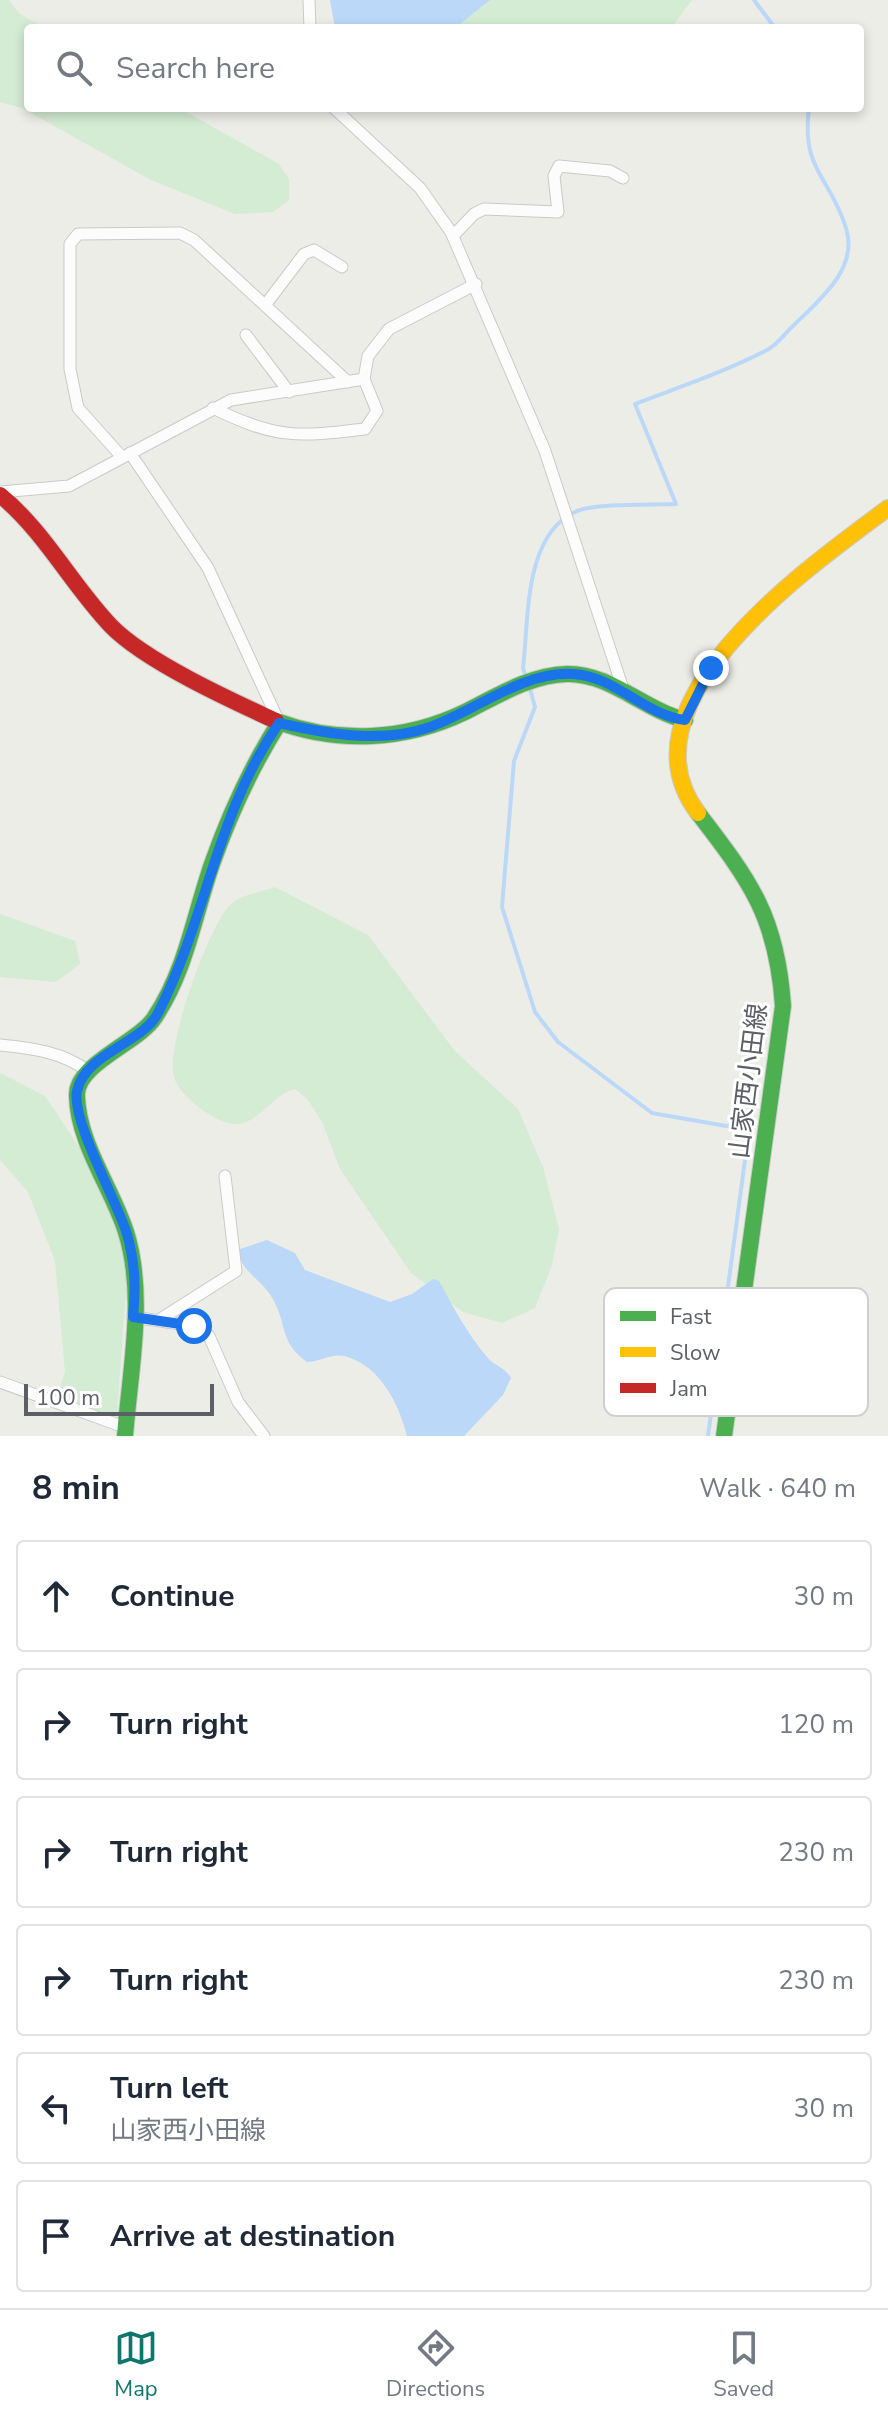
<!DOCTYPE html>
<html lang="en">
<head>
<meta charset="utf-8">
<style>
  :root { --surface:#fff; --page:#f2f2f3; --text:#1f2937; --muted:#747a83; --line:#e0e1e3; --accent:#0f766e }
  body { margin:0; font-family:"Nunito Sans","Noto Sans JP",sans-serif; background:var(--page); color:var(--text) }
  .scale { position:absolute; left:24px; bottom:20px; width:190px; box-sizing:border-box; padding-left:8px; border:4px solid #5c6066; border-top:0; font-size:22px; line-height:28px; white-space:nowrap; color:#5c6066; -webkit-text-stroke:6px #fff; paint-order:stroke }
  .stop { position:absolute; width:24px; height:24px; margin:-18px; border:6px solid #1a73e8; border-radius:50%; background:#fff }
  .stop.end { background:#1a73e8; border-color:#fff; box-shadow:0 2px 8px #0008 }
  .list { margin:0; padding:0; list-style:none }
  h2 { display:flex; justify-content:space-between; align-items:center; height:104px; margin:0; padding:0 32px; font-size:34px }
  h2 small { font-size:26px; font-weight:400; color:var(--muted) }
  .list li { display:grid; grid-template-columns:52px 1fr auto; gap:24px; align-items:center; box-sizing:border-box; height:112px; margin:0 16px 16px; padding:0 16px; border:2px solid var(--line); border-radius:8px }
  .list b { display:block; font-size:30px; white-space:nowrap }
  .list p { margin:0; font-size:26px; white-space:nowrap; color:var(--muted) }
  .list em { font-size:26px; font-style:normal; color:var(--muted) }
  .icon { flex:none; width:44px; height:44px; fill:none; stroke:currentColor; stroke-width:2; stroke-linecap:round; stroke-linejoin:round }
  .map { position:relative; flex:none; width:888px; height:1436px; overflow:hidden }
  .search { position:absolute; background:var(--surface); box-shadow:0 4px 12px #0003; left:24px; right:24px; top:24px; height:88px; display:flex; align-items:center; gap:20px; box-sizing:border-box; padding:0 28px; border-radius:8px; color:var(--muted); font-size:30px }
  .sheet { height:872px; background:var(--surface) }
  nav { display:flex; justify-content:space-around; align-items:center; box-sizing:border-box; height:112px; border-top:2px solid var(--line); background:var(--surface); font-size:22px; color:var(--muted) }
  nav a { display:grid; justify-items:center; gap:4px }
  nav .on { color:var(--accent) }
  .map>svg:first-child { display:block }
</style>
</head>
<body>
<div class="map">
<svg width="888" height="1436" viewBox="0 0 888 1436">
  <rect width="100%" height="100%" fill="#edede8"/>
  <g fill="#d4ebd4">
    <path d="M0,0h9l10,13 25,15h-16v80h151l100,56 10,15v21l-16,12 -38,2 -84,-34 -129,-72 -22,-6z"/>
    <path d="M447,0h245l-21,28h-218z"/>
    <path d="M275,887l93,48 86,115 64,59 25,58 16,62 -7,36 -17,43 -33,15 -39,-11 -52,-39 -71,-104 -18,-47 -15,-23 -12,-10c-24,6 -36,36 -61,35 -19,-1 -55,-28 -60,-47 -9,-29 34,-150 56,-172 9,-10 32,-13 45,-18z"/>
    <path d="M0,914l75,27 5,23 -24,18 -56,-5z"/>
    <path d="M0,1073l45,23 42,63 31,71 10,34 -11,150 -21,-2 -39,-16 8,-24 -10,-111 -27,-69 -28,-32z"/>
  </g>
  <g fill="#bbd8f8">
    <path d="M330,0h160l-35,28h-120z"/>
    <path d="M267,1240l28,13 10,17 85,32 22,-8 21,-15 6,2c15,28 28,52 48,76 7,9 18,10 24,21l-8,17 -39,41h-57c-8,-32 -27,-71 -63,-80 -12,-3 -25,6 -37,6 -28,-21 -19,-34 -33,-61 -11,-22 -31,-26 -37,-51z"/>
  </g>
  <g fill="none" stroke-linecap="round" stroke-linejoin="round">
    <g stroke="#bbd8f8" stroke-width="4">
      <path d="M754,0l21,28"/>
      <path d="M526,677l-3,-9c6,-48 0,-134 54,-157 19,-8 76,-6 99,-7l-41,-100c44,-17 90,-32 132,-54 10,-5 18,-17 27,-25 25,-25 65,-56 52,-97 -16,-52 -45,-57 -37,-120"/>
      <path d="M529,685l6,22 -21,54 -12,146 33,105 23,30 94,71 97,17 -41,306"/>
    </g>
    <g stroke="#c9cac8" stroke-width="13">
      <g id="street">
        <path d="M309,0l1,28"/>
        <path d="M334,108l86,80 31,44 94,219 80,244"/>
        <path d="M453,236l21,-22 10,-5 74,3 -4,-36 5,-10 51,5 13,7"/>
        <path d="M266,304l38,-50 10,-4 28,17"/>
        <path d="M246,335l43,57"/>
        <path d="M213,408c63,31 84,29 152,21l12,-18 -13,-32"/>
        <path d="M130,453l78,115 71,154"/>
        <path d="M122,457l-44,-49 -8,-39v-125l8,-10 102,-1 14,7 154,142"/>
        <path d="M0,492l69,-6 162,-86 133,-21 4,-23 21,-27 87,-45"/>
        <path d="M0,1045c31,3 64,7 89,27"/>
        <path d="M133,1317l61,9 15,10 29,66 26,34"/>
        <path d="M159,1320l77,-49 -11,-95"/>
        <path d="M0,1382l124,45"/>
      </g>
    </g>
    <g stroke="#c9caca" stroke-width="18">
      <g id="fast">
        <path d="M276,721c62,23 129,20 189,-9 32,-16 65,-37 102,-38 43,-1 77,36 118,46"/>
        <path d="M698,813c53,69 79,104 85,193l-59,430"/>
        <path d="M125,1436c5,-66 21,-140 1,-204 -14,-44 -48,-89 -49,-136 -2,-32 63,-54 78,-79 31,-47 39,-101 57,-153 18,-51 38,-95 67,-141"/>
      </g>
    </g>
    <g stroke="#c9caca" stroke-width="18">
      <path id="slow" d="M698,813c-84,-111 115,-249 190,-305"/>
    </g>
    <g stroke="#c9caca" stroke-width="18">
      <path id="jam" d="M0,495c45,37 71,89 111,131 34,35 119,74 165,95"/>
    </g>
    <use href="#street" stroke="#fcfcfc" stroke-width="11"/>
    <use href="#fast" stroke="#4caf50" stroke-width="16"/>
    <use href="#slow" stroke="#ffc107" stroke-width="16"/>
    <use href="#jam" stroke="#c62828" stroke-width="16"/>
  </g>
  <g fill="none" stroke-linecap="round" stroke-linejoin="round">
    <path stroke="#1a73e8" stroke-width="10" d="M194,1326l-61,-9c3,-30 2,-54 -6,-83 -10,-33 -56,-114 -50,-143 8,-38 65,-47 81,-78 50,-98 57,-197 121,-290 49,11 103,21 151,4 45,-16 93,-56 143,-53 42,2 70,40 112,46l26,-52"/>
  </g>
  <g text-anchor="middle" stroke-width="6" stroke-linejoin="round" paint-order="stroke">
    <g font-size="26" fill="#5c6066" stroke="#fff">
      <text transform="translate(748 1081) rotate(-83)" y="9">山家西小田線</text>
    </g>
  </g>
  <rect x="604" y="1288" width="264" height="128" rx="12" fill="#fff" stroke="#cecfd1" stroke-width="2"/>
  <rect x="620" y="1311" width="36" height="10" fill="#4caf50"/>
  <rect x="620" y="1347" width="36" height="10" fill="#ffc107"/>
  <rect x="620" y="1383" width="36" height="10" fill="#c62828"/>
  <g font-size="22" fill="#5c6066">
    <text x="670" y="1324">Fast</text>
    <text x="670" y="1360">Slow</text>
    <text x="670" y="1396">Jam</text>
  </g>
</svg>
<div class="scale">100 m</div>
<div class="stop" style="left:194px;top:1326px"></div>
<div class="stop end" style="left:711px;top:668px"></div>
<div class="search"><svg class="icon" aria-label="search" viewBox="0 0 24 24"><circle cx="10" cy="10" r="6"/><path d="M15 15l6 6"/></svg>Search here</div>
</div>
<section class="sheet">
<h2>8 min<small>Walk · 640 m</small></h2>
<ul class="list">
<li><svg class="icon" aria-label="ahead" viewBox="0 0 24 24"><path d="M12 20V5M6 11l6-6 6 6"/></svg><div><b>Continue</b></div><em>30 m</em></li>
<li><svg class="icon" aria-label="right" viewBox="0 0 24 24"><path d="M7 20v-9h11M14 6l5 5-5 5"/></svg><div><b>Turn right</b></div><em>120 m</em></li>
<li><svg class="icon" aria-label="right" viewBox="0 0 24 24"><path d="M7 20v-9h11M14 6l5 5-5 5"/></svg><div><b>Turn right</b></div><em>230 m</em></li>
<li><svg class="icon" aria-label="right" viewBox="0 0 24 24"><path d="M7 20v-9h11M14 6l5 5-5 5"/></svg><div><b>Turn right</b></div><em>230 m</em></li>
<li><svg class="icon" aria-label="left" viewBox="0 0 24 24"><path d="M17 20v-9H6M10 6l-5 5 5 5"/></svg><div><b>Turn left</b><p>山家西小田線</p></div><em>30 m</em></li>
<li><svg class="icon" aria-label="arrive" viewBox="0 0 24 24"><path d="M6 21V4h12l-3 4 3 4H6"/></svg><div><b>Arrive at destination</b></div></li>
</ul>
</section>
<nav>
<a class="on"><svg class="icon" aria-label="map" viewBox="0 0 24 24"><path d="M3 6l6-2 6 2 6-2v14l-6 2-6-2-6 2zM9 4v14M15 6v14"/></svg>Map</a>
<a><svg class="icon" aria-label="directions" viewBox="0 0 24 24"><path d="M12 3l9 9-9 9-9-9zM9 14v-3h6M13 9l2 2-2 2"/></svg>Directions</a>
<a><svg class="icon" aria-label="saved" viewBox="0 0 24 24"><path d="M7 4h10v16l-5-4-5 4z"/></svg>Saved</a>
</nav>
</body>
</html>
